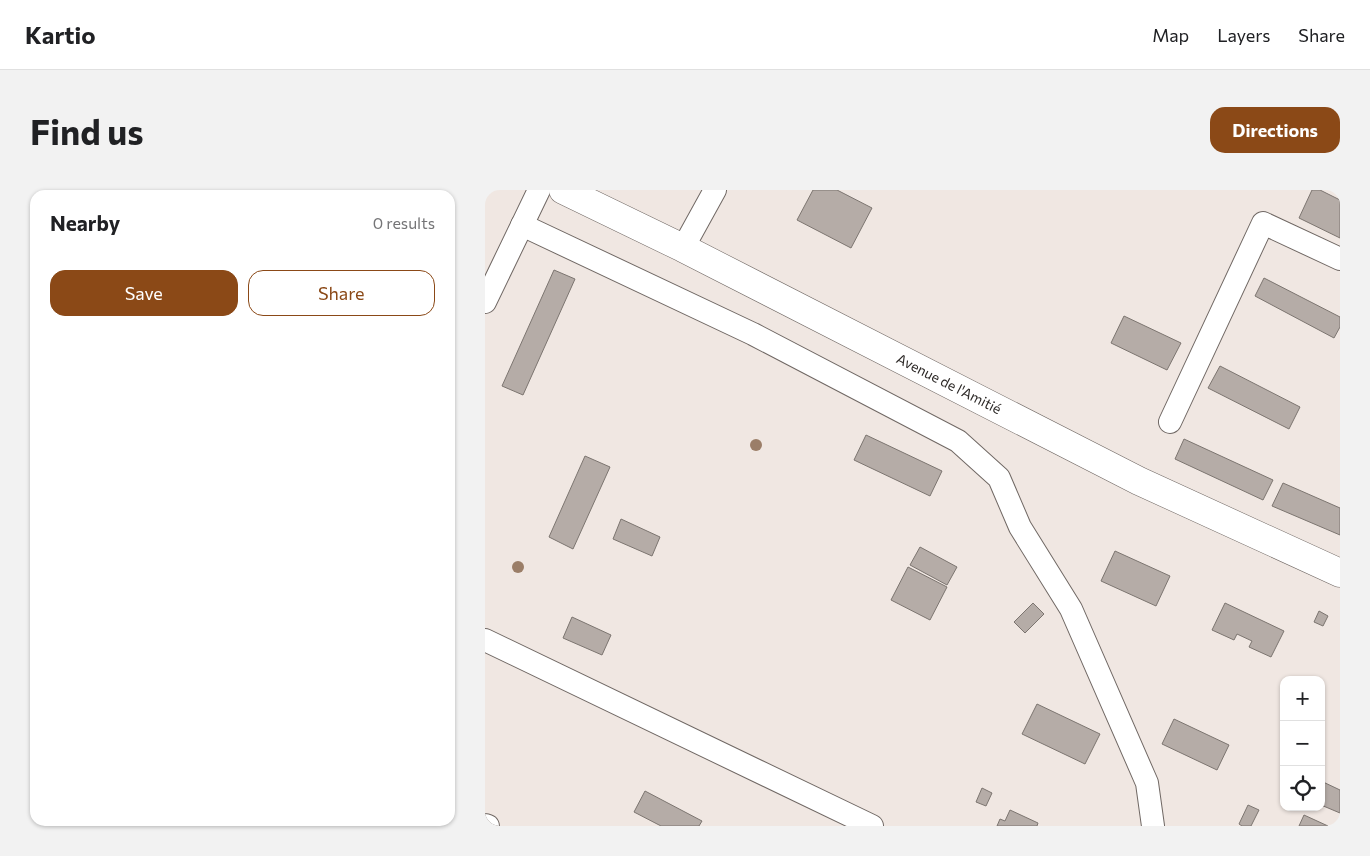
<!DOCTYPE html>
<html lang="en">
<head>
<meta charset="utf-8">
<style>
  :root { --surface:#fff; --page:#f2f2f2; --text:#202124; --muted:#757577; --line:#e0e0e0; --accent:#8b4917 }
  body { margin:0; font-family:Commissioner,sans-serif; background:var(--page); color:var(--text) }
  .controls { position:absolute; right:15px; bottom:15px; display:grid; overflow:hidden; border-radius:10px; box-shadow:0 1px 4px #0004 }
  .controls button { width:45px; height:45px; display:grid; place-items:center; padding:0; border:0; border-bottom:1px solid var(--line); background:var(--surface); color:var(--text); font:25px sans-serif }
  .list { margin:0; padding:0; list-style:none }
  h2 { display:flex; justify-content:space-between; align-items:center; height:65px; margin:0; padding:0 20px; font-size:21px }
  h2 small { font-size:16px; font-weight:400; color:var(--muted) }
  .actions { display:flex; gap:10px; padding:15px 20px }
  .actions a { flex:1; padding:11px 0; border:1px solid var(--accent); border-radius:15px; text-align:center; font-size:18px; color:var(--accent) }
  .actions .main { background:var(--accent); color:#fff }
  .icon { flex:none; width:28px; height:28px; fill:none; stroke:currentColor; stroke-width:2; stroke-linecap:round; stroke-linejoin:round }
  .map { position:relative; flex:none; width:855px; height:636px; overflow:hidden; border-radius:15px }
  header { display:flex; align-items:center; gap:30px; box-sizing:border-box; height:70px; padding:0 25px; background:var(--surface); border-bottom:1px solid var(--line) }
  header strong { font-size:24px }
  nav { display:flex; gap:28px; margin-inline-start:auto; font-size:18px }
  .intro { display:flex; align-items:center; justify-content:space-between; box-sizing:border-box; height:120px; padding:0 30px }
  h1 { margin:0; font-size:35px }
  .button { padding:12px 22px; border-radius:15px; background:var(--accent); color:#fff; font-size:18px; font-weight:700 }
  main { display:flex; gap:30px; padding:0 30px }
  aside { flex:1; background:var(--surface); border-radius:15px; box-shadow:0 1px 4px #0004 }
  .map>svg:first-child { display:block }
</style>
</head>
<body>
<header>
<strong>Kartio</strong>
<nav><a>Map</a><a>Layers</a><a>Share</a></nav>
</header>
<div class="intro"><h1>Find us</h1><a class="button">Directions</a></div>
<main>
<aside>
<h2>Nearby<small>0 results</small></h2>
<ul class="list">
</ul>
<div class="actions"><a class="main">Save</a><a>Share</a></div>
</aside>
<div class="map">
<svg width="855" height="636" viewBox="0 0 855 636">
  <rect width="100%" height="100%" fill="#f0e7e2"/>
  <g fill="#b5aca7" stroke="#7c7570">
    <path d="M328,0h24l35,18 -21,40 -54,-28z"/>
    <path d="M827,0h8l20,10v38l-41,-20z"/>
    <path d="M69,80l21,9 -52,116 -21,-9z"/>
    <path d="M779,88l76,39v10l-6,11 -79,-42z"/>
    <path d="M639,126l57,27 -14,27 -56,-27z"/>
    <path d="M735,176l80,41 -11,22 -81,-41z"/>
    <path d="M381,245l76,36 -12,25 -76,-36z"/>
    <path d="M699,249l89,41 -10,20 -88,-41z"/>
    <path d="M100,266l25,11 -37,82 -24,-12z"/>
    <path d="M798,293l57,25v27l-68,-29z"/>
    <path d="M136,329l39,18 -8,19 -39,-17z"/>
    <path d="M435,357l37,20 -10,18 -37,-20z"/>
    <path d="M630,361l55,25 -14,30 -55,-25z"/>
    <path d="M423,377l39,20 -17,33 -39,-20z"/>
    <path d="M548,413l11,11 -19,19 -11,-11z"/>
    <path d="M740,413l59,28 -13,26 -22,-10 3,-6 -15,-7 -3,6 -22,-10z"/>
    <path d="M834,421l9,5 -5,10 -9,-4z"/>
    <path d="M87,427l39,18 -9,20 -39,-17z"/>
    <path d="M552,514l63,30 -15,30 -63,-30z"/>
    <path d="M689,529l55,26 -12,25 -55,-26z"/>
    <path d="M836,591l19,9v23l-19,-8z"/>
    <path d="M497,598l10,5 -6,13 -10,-4z"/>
    <path d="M160,601l57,30 -3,5h-38l-27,-14z"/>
    <path d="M763,615l11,5 -8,16h-9l-3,-2z"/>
    <path d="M525,620l28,13 -1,3h-40l3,-7 5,2z"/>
    <path d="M819,625l24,11h-29z"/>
  </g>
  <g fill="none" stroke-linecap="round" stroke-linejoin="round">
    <g stroke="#706864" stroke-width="24">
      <g id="minor">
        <path d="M37,35l231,109 205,107 41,37 21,49 51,82 76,174 6,43"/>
        <path d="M198,58l32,-58"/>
        <path d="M0,112l54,-112"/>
        <path d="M685,232l93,-199 77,36"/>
        <path d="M0,450l387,186"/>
        <path d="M0,635l3,1"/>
      </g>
    </g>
    <g stroke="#706864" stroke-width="29">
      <g id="major">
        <path id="s1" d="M78,0l120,58 456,233 201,92"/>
      </g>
    </g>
    <use href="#minor" stroke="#fff" stroke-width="22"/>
    <use href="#major" stroke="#fff" stroke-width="28"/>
  </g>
  <g fill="#9b7e68">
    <circle cx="271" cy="255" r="6"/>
    <circle cx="33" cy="377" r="6"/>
  </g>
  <g text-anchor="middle" stroke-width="4" stroke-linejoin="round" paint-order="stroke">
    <g font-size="14" fill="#2c2826" stroke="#fef5ef">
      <text dy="5" stroke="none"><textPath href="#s1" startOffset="432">Avenue de l'Amitié</textPath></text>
    </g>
  </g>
</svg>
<div class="controls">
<button>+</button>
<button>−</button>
<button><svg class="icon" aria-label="locate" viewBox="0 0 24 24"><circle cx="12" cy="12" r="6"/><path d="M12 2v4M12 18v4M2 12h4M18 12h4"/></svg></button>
</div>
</div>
</main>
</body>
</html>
